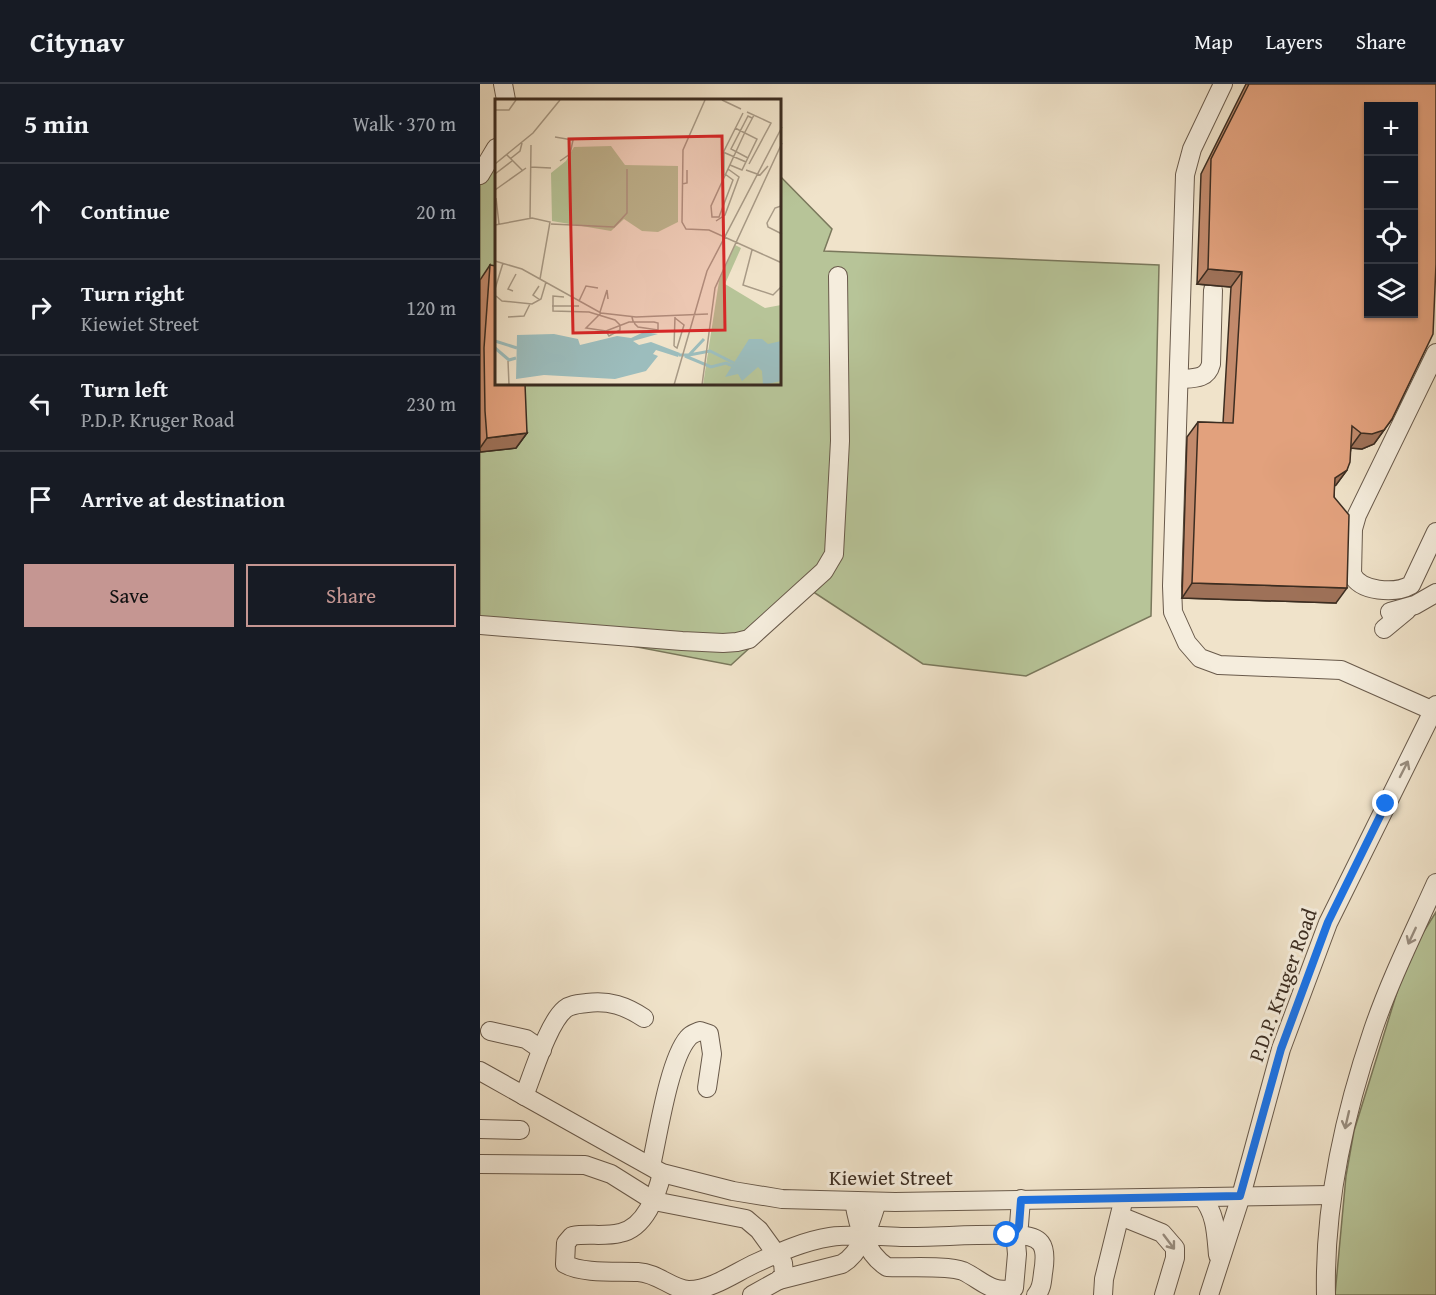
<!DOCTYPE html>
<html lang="en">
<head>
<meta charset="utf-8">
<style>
  :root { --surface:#171b24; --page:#242831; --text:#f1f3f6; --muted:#9ea1a6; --line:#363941; --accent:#c59692 }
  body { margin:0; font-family:"Gentium Book Plus",serif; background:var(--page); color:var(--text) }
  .controls { position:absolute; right:18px; top:18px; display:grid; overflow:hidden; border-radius:0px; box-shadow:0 2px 4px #0004 }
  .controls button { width:54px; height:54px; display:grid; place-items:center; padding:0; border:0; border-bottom:2px solid var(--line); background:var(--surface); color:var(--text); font:30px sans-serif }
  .stop { position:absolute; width:18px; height:18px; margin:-14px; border:4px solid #1a73e8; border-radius:50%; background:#fff }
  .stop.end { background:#1a73e8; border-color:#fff; box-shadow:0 2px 6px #0008 }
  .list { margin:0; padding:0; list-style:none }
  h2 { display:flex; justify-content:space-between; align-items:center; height:78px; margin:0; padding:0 24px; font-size:26px }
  h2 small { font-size:20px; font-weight:400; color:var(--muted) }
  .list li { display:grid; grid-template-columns:39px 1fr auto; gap:18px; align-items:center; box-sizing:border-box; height:96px; padding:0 24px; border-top:2px solid var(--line) }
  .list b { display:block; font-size:22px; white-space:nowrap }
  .list p { margin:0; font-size:20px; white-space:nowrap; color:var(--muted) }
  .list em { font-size:20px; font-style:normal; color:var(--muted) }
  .actions { display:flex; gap:12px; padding:18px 24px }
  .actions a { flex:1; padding:14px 0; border:2px solid var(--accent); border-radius:0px; text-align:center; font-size:21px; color:var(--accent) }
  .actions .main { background:var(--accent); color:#111 }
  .icon { flex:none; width:33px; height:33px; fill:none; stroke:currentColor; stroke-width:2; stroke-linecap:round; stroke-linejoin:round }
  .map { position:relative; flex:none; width:956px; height:1211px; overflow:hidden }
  header { display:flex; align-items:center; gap:36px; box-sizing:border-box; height:84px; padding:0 30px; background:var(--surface); border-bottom:2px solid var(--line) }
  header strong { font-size:28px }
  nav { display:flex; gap:33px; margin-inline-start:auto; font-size:21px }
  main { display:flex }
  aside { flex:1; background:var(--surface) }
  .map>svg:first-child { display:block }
</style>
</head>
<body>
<header>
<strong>Citynav</strong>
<nav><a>Map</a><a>Layers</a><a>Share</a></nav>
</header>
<main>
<aside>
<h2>5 min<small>Walk · 370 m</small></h2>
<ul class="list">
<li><svg class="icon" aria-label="ahead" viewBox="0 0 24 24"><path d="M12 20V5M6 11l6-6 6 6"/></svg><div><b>Continue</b></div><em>20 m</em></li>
<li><svg class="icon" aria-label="right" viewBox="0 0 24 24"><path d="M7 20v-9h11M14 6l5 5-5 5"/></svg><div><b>Turn right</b><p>Kiewiet Street</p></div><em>120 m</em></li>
<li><svg class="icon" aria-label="left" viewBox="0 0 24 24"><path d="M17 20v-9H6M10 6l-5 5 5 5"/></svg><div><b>Turn left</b><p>P.D.P. Kruger Road</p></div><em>230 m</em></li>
<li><svg class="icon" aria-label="arrive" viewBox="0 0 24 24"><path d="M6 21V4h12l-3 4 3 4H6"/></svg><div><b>Arrive at destination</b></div></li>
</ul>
<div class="actions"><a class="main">Save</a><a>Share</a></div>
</aside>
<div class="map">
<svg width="956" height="1211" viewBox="0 0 956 1211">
  <rect width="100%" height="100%" fill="#f0e3ca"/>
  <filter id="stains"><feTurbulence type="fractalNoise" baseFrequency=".00333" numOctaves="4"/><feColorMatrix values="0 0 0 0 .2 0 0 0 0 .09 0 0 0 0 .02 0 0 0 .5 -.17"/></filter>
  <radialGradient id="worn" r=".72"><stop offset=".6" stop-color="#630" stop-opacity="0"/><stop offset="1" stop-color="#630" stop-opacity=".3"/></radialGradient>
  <g fill="#b7c498" stroke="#7a785c" stroke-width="1.5">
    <path d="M16,70v230h284v-208l52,53 -8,22 335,14 -8,351 -125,60 -103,-12 -111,-73 -81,74 -251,-48v-434z"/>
    <path d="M956,828v383h-101l11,-119 8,-45 44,-142 23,-53z"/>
  </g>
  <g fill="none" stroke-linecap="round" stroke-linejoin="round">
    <g stroke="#695a4b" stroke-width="20">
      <g id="minor">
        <path d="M23,0l3,16"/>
        <path d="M743,0l-31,65 -7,26 -13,411 1,26 14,31 13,15 19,7 122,5 95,42"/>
        <path d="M0,91l16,-27"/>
        <path d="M956,269l-79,162 -4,14 -1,45c8,18 43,20 59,11l25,-53"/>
        <path d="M699,295c14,-1 28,1 32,-15l2,-74"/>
        <path d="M910,528l25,-7 21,-12"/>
        <path d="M0,541l202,16 41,2 14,-1 12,-3 75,-68 10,-17 6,-113 -2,-165"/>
        <path d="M904,545l23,-19"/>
        <path d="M10,947l36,8 16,11"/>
        <path d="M0,987l182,102 71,18 49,8 113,3 436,-7"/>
        <path d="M44,1012c9,-22 24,-73 41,-87 6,-5 15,-5 22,-6 22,-3 39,3 57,15"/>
        <path d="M0,1045l40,1"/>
        <path d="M0,1080l105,1 26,9 43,27 92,18 13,11 24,33 1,11 -5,6 -27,15"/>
        <path d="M171,1082c7,-31 18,-106 37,-128 3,-4 7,-5 12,-7l9,3 3,20 -5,34"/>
        <path d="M182,1089c-5,22 -17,55 -42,60 -16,4 -32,0 -48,3l-6,7 -1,21c17,10 53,7 73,8 20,1 35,18 51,18 23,0 47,-18 67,-27 24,-11 48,-22 74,-26 19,-3 52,-1 73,0 36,0 73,-3 110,-2l3,8 1,11 -3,34c-22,7 -32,-8 -51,-17 -15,-6 -57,-3 -76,-4 -22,-14 -29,-42 -33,-66"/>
        <path d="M722,1113c14,17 14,36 16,58"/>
        <path d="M640,1132l42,17 13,15v10l-11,37"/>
        <path d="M533,1151c29,0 35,9 30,38 -1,8 -1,16 -7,22"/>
        <path d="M533,1151l6,-10 2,-26"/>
        <path d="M299,1196l63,-16c20,-12 28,-40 35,-62"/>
        <path d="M623,1211l1,-16 18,-73"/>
        <path d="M729,1211l32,-99 40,-147 47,-126 108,-218"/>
        <path d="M846,1211c-2,-89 18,-180 47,-265 17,-50 41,-98 63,-147"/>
      </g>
    </g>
    <use href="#minor" stroke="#f5eddd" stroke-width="18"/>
  </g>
  <g fill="#c28a6c" stroke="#3c2d21" stroke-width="1.5">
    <path d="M766,0h190l-44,335 -18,25 -12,5 -11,-1 -4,22 -11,15 -2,1 2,117 -154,-5 5,-161 11,-15 25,1 8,-136 -34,-3 4,-110z"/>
    <path d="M10,181l37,168 -11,15 -36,4v-172z"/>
  </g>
  <g fill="#9e7158" stroke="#3c2d21" stroke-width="1.5">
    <path d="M728,185l34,3 -11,15 -34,-3z"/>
    <path d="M904,346l-10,14 -12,5 -12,-1 11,-15z"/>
    <path d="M47,349l-11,15 -36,4v-4l7,-10z"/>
    <path d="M867,386l-11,15 -12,8 11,-15z"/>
    <path d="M712,499l155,5 -11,15 -154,-5z"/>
  </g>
  <g fill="#e2a17d" stroke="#3c2d21" stroke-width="1.5" fill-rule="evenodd">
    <path d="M769,0h187v180l-3,70 -41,85 -8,11 -12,4 -11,-1 -9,-7 -2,36 -3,8 -12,8 -1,19 15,18 -2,73 -155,-5 6,-161 35,1 9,-151 -34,-3 3,-110zM888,22h45v208h-45z"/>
    <path d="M10,181l6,1v118h29l2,49 -40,5 -2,-27 -1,-63z"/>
  </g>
  <defs><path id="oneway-shaft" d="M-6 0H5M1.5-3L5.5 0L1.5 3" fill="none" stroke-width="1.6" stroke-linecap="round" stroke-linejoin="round" transform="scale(1.5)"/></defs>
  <g stroke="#988d7f">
    <use href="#oneway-shaft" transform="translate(924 685) rotate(-63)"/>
    <use href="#oneway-shaft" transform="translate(932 852) rotate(115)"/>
    <use href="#oneway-shaft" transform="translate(867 1036) rotate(103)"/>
    <use href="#oneway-shaft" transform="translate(689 1158) rotate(53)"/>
  </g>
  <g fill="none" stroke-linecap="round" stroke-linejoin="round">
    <path stroke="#1a73e8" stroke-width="8" d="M527,1151h6l6,-9 2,-26 219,-4 41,-147 47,-127 58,-118"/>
  </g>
  <g text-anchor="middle" stroke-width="6" stroke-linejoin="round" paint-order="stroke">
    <g font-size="21" fill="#3c2d21" stroke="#f5eddd">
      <text transform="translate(803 901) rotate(-70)" y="7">P.D.P. Kruger Road</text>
      <text x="411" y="1101">Kiewiet Street</text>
    </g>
  </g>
  <g transform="translate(15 15)">
    <rect width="286" height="286" fill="#f0e3ca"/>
    <path d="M116,47l14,19 53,1v56l-20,10 -16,-1 -18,-12 -13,12 -59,-10 -1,-48 15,-12 8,-14zM240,146l6,3 -16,36 40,24 16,-3v80h-78l16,-104z" fill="#b7c498"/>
    <path d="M149,233l14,2 -25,7 6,4 12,-3 29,11 -2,4 -22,-7 -3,4 5,2 -12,15 -31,8 -71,-4 -28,4 1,-44 37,-1 24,5 2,6 37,-9 14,2zM254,240h13l6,5 13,-3v40l-18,4 -1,-14 -4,-4 -16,14 -4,-7 -13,3z" fill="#9cbdbd"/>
    <path fill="none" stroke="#9cbdbd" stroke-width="3" d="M0,242l22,7M0,249l14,12 7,-2M184,256h10l15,-16M194,256l21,-4 24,12M190,257l26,11 15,-4 7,3"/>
    <path fill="none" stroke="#a89a86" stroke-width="1.5" d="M210,1l-22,50 -1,72 4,7 23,1 73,33M227,1l19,9M0,11h14l7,-10M252,13l24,11 -22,41M60,38l18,3 -3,14 -10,7M228,53l23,10M12,56l16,16M253,59l-17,-9 17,-33 4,2M15,60l10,-8 2,-8M0,65l38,-31 27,-33M235,66l12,5 15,-31 -22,-11M35,68l21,1M251,71l14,5 8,-9M0,75l17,-13M230,75l8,6 -14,37h-7l-1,-11 34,-74 9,-17M229,76v-24l19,-38M187,85l5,-1v-13M0,91l31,-22M1,99l3,26M286,107l-6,2 -8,15 1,4 14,7M35,119l1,-73M221,122l9,-6 14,-38 -11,-8M56,125l63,3 13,-14v-44M0,126l37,-7 18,4 -10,57M257,151l-9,35 30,10 9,-9M0,162l27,8 79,44 35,4 72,-3M44,187l-6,9 7,5M0,190l8,-26M18,192l-5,-2 8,-15M1,197l6,5 30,3 9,-5 5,-17M69,198l-11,-1v15l36,1 26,8 5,5M84,202l7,-15 12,2M57,207h27M105,213l7,-22 1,9M106,214l-15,15 20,3 23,-9h25l4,1v7l-20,-3 -3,-3 -1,-2 -1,-1 -1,-4M13,218l16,-1 6,-12M111,232l3,5 11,-6v-5M179,247l3,2 7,-23 -9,-7M179,247l1,-29M13,262l1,24M179,286l33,-114 75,-144M207,286l13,-97 67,-145"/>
    <path fill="#d62828" fill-opacity="0.15" stroke="#d62828" stroke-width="3" d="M227,37l3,194 -152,3 -4,-194z"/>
    <rect width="286" height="286" fill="none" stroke="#3c2d21" stroke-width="3"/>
  </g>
  <rect width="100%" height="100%" filter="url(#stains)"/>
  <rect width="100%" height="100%" fill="url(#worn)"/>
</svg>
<div class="controls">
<button>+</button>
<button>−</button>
<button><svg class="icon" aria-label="locate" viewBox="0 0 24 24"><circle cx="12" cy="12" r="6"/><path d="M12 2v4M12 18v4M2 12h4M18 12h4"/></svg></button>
<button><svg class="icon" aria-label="layers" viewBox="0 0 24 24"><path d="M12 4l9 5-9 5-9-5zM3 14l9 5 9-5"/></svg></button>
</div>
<div class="stop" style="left:527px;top:1151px"></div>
<div class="stop end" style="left:906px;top:720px"></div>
</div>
</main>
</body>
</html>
